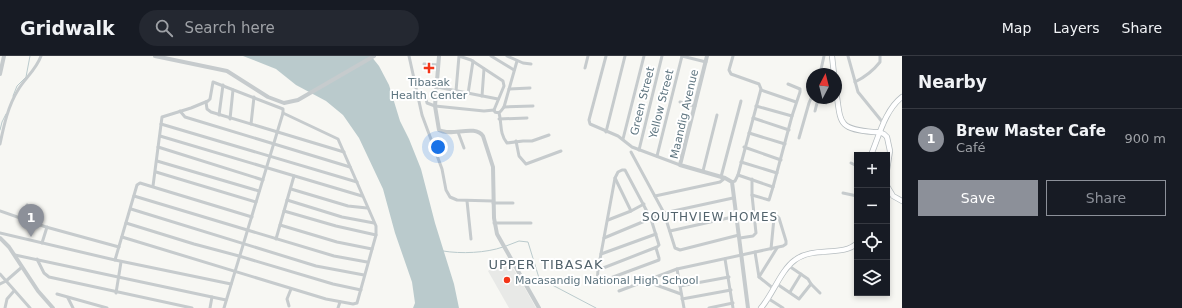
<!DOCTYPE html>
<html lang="en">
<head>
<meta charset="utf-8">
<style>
  :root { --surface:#171b24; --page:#242831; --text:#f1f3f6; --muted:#9ea1a6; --line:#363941; --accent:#8c9099 }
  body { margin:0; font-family:"DejaVu Sans",sans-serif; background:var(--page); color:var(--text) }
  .controls { position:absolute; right:12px; bottom:12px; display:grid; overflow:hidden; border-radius:0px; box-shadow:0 2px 6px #0003 }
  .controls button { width:36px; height:36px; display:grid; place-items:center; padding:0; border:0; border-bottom:1px solid var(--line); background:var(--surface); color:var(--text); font:20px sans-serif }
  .compass { position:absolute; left:806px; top:12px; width:36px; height:36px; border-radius:50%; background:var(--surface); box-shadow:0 2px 6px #0003; rotate:7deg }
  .you { position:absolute; left:438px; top:91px; width:14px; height:14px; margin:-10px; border:3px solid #fff; border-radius:50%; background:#1a73e8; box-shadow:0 0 0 6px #1a73e833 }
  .badge { display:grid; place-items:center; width:26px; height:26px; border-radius:50%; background:var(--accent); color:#fff; font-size:13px; font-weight:700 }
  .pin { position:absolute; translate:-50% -33px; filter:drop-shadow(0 1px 2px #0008) }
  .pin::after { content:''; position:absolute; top:21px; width:14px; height:12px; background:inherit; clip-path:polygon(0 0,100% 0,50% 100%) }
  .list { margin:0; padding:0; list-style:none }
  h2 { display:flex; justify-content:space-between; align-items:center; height:52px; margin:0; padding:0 16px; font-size:17px }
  h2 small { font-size:13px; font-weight:400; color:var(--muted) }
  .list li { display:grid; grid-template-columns:26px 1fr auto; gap:12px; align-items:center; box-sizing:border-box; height:60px; padding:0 16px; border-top:1px solid var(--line) }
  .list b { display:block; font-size:15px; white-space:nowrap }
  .list p { margin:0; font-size:13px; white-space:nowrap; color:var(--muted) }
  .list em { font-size:13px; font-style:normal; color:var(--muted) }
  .actions { display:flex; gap:8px; padding:12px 16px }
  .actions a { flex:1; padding:9px 0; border:1px solid var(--accent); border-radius:0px; text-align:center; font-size:14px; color:var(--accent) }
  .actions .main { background:var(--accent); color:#fff }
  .icon { flex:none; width:22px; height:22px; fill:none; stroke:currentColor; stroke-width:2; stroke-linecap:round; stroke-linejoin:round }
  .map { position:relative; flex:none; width:902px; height:252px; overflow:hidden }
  header { display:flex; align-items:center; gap:24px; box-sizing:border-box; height:56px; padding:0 20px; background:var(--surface); border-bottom:1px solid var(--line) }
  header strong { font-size:19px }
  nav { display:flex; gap:22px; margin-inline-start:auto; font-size:14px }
  .search { width:280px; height:36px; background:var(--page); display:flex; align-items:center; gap:10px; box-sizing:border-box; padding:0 14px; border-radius:22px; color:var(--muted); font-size:15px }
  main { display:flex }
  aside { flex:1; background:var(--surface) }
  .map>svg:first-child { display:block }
</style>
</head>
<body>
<header>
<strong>Gridwalk</strong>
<div class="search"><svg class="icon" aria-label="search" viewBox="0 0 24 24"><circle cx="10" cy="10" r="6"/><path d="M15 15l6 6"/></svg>Search here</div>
<nav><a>Map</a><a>Layers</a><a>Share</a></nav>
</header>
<main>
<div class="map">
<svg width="902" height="252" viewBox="0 0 902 252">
  <rect width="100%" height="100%" fill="#f7f7f3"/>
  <path fill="#e8e9e7" d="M507,202l19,32 10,18h-27l-21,-37z"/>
  <path fill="#bacacc" d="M243,0h128l8,10 10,19 11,36 9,18 12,30 14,54 19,61 5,24h-46l2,-5 -3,-21 -17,-49 -12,-44 -24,-51 -16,-23 -17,-14 -30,-16 -20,-16z"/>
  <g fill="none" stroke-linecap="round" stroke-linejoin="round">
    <g stroke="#bacacc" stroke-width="1">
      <path d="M13,40l4,-10 9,-9 4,-21"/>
      <path d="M0,74l2,-8 4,-8"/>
      <path d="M506,190l13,-5 9,1 11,36 57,30"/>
      <path d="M443,195c18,3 43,2 60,-4"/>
    </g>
    <g stroke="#b6bdc0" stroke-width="6">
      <g id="secondary">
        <path d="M832,0l2,18"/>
        <path d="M836,34c5,33 1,39 37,42 6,0 10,0 14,5l3,14 -3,19"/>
        <path d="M871,99c8,-19 14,-45 31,-58"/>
        <path d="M887,130l6,10 9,5"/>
        <path d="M761,252c12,-14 20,-38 34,-48 18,-14 49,-3 62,-17"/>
      </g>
    </g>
    <g stroke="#c6cbcd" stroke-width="3">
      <path d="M409,0l13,59 20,54 4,21 4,7 7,3 36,1"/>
      <path d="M491,0l23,14"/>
      <path d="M507,0l16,7 8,1"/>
      <path d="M606,0l-17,64 1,4 28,12 14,11 48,18"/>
      <path d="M682,0l24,6"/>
      <path d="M848,0l10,36 26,32"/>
      <path d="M424,8l14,1"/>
      <path d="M585,12l3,-12"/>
      <path d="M820,18l4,-18"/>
      <path d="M855,26c10,-5 18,-11 25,-20v-6"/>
      <path d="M437,31l61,12"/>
      <path d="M509,33l21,-1"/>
      <path d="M761,34l35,12"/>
      <path d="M456,35l3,-35 12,4 32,21 1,5 -10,24"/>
      <path d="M425,38l2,9 8,3 49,5 10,-1 1,2c5,2 6,-1 9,-5l29,-1"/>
      <path d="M468,38l5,-33"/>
      <path d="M482,40l2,-27"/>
      <path d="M817,42l9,5"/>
      <path d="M206,46l1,7 4,3 133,40"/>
      <path d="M680,46l15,4"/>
      <path d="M756,50l36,10"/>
      <path d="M504,51l13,-46"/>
      <path d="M180,55l5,6 165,50"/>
      <path d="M815,55l3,-12"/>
      <path d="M499,57c3,10 0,20 8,30l16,-2h9l17,-6"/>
      <path d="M219,59l4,-30"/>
      <path d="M753,62l36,12"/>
      <path d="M230,63l3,-29"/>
      <path d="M499,63l28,-1"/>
      <path d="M161,68l196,58"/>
      <path d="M251,68l3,-27"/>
      <path d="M458,76l6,16"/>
      <path d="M606,76l19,-76"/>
      <path d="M749,77l36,11"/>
      <path d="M160,80l202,60"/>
      <path d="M799,82l10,-35 3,-7"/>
      <path d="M623,83l21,-83"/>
      <path d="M516,85l3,15 7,8 35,-13"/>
      <path d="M0,88c4,-19 8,-38 18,-54 7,-12 18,-20 23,-34"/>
      <path d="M158,91l105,33"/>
      <path d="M744,91l37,13"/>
      <path d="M639,94l23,-94"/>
      <path d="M631,96l33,61 11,35 5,2 59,-15"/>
      <path d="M657,100l25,-100"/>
      <path d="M157,105l102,30"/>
      <path d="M741,106l36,11"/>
      <path d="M851,107l6,3"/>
      <path d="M703,115l14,-56"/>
      <path d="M156,116l100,30"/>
      <path d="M738,119l35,12 19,-71 8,-24v-3l-12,-5"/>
      <path d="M721,121l20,-76"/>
      <path d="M615,122l16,33"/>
      <path d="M732,126l3,-1 3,-6 23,-86 -2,-5 -28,-10 -2,-4 4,-14"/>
      <path d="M153,130l9,-69 29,-9 17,-7 2,-2 3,-17 70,27v4l-59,195"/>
      <path d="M291,133l57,17 19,2"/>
      <path d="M843,137l14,3"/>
      <path d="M752,139l17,5 4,-13"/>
      <path d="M134,140l200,60 33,6"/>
      <path d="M655,140l65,-14 5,-4"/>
      <path d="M287,144l55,17 32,6"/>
      <path d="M467,145l4,38"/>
      <path d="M493,147h20"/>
      <path d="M131,153l185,57 48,9"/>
      <path d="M0,155l46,16 73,20"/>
      <path d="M284,155l52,15 40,9"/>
      <path d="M21,163l6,-14"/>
      <path d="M608,164l23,-9 13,-7"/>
      <path d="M126,167l68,21 45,12 94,28 28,6"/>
      <path d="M494,167h37"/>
      <path d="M280,169l57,17 35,7"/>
      <path d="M670,175l67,-15"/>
      <path d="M0,177l115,27 116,24"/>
      <path d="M122,181l204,62 27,5 4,-1 19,-68v-9l-38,-87 -55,-26"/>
      <path d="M604,182l60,-25 69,-15"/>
      <path d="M740,182l13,-2 3,-3 -4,-38v-16"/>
      <path d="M276,183l18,-63"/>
      <path d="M42,187l5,-16"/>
      <path d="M771,193l3,-31 2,-3"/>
      <path d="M755,196l4,25 15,12"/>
      <path d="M601,198l55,-20"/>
      <path d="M15,199l211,45"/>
      <path d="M37,203l7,14 5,4 143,31"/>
      <path d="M725,203l8,49"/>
      <path d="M115,204l22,-75 3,-2 112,34"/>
      <path d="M789,210l19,13 3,5 9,9"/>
      <path d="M677,213l7,39"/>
      <path d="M598,214l59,-23 2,-2 -8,-26 -26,-49h-3l-4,2 -3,6 -17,92 -1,13 62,-23v-2l-3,-10"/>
      <path d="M0,218l30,34"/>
      <path d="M759,221l18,-29"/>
      <path d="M645,225l36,13"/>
      <path d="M0,228l6,-3 16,-14"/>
      <path d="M777,228l22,15 12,-15"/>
      <path d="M680,230l49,-9"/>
      <path d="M619,235l58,-22 106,-23 3,-2v-3l-7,-23 -3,-3"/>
      <path d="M790,236l11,-18"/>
      <path d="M116,237l5,-31"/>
      <path d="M57,238l50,14"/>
      <path d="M68,242l5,10"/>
      <path d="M682,243l49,-9"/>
      <path d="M769,243l14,9"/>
      <path d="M289,250l-2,-7 4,-10"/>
      <path d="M5,252l2,-9 7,-8"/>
      <path d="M210,252l2,-11"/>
      <path d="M338,252l2,-6"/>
      <path d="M709,252l24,-5"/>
    </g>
    <g stroke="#c6cbcd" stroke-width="4">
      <path d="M155,0l72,15 41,26 16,6 14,-3 76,-44"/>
      <path d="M439,0l-4,50 4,24c12,7 36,-6 44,6l10,31 1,51 3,16 42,74"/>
      <path d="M707,0l-27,109 45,13 7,4 16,126"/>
      <path d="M0,18l4,-18"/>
      <path d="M0,182l9,9 29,44 15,17"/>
    </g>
    <use href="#secondary" stroke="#fff" stroke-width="4.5"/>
  </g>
  <g fill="#f33518" stroke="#fff" stroke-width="1.5">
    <path d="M427 6h4v4h4v4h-4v4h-4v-4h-4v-4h4z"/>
    <circle cx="507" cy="224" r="4"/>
  </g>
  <g text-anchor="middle" stroke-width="4" stroke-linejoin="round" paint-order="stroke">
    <g font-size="11" fill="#5f7681" stroke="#fff">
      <text x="429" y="30">Tibasak<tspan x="429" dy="13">Health Center</tspan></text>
      <text x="515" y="228" text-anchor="start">Macasandig National High School</text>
    </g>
    <g font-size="11" fill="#5f7681" stroke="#fff">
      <text transform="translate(642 45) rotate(-76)" y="4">Green Street</text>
      <text transform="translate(661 48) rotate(-76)" y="4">Yellow Street</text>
      <text transform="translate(684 58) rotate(-77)" y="4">Maandig Avenue</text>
    </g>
    <g font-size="12" letter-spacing="1" fill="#52636c" stroke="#fff">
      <text x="710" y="165">SOUTHVIEW HOMES</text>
    </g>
    <g font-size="13" letter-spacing="1" fill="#52636c" stroke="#fff">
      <text x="546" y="213">UPPER TIBASAK</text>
    </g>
  </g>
</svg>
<div class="controls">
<button>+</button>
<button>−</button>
<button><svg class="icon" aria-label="locate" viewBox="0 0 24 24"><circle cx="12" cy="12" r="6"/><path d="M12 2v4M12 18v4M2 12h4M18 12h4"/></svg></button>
<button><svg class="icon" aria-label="layers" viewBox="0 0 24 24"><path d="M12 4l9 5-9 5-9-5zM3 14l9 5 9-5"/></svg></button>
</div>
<svg class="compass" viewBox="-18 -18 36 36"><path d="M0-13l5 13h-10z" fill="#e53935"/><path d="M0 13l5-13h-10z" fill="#9ea1a6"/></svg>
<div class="you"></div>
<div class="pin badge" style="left:31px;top:181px">1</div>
</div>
<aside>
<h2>Nearby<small></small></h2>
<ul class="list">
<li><span class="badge">1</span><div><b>Brew Master Cafe</b><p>Café</p></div><em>900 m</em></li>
</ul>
<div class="actions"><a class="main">Save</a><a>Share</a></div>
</aside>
</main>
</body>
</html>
